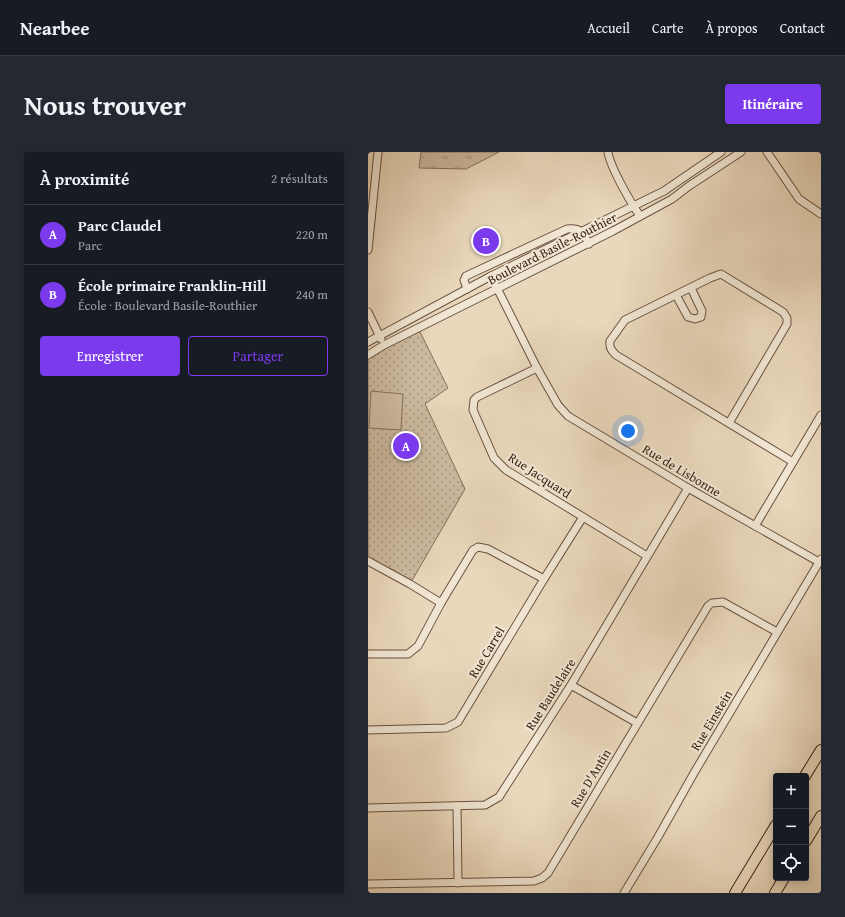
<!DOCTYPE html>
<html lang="fr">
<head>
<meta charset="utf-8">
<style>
  :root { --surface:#171b24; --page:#242831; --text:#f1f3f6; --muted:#9ea1a6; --line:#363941; --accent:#7c3aed }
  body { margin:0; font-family:"Gentium Book Plus",serif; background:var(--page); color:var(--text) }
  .controls { position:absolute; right:12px; bottom:12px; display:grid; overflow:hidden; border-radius:4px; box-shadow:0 2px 10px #0003 }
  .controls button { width:36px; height:36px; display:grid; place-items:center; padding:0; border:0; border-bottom:1px solid var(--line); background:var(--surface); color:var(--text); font:20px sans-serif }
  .you { position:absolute; left:260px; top:279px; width:14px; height:14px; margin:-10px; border:3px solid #fff; border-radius:50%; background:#1a73e8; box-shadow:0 0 0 6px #1a73e833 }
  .badge { display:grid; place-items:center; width:26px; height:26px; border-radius:50%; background:var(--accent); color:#fff; font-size:13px; font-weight:700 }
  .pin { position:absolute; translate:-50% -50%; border:2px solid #fff; box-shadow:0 1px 4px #0006 }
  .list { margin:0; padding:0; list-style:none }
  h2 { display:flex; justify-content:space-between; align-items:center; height:52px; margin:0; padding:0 16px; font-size:17px }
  h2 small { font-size:13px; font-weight:400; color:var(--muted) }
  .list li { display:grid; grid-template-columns:26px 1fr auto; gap:12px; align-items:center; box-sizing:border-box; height:60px; padding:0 16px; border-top:1px solid var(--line) }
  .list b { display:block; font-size:15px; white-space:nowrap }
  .list p { margin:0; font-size:13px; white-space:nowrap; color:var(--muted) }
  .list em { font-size:13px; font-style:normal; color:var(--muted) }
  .actions { display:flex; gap:8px; padding:12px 16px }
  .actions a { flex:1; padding:9px 0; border:1px solid var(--accent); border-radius:4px; text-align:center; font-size:14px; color:var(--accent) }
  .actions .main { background:var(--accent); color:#fff }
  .icon { flex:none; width:22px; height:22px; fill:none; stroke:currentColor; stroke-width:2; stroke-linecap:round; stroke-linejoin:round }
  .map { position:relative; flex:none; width:453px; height:741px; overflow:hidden; border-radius:4px }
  header { display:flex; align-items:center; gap:24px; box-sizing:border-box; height:56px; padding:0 20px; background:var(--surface); border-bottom:1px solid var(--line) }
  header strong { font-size:19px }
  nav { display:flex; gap:22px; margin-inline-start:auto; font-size:14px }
  .intro { display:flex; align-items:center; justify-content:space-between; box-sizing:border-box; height:96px; padding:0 24px }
  h1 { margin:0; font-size:28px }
  .button { padding:10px 18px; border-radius:4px; background:var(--accent); color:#fff; font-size:14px; font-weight:700 }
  main { display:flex; gap:24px; padding:0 24px }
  aside { flex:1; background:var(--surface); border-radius:4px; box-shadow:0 2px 10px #0003 }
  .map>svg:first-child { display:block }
</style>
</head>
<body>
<header>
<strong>Nearbee</strong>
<nav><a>Accueil</a><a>Carte</a><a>À propos</a><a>Contact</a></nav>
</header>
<div class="intro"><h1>Nous trouver</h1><a class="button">Itinéraire</a></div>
<main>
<aside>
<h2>À proximité<small>2 résultats</small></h2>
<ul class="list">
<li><span class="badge">A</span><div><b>Parc Claudel</b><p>Parc</p></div><em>220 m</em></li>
<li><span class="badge">B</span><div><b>École primaire Franklin-Hill</b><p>École · Boulevard Basile-Routhier</p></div><em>240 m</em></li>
</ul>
<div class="actions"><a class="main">Enregistrer</a><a>Partager</a></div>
</aside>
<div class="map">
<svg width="453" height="741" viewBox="0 0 453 741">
  <defs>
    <pattern id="grass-tufts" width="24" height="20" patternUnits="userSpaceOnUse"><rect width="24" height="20" fill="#ccbaa0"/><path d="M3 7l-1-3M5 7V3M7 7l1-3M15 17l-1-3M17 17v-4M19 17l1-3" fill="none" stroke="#a79781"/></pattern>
    <pattern id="park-dots" width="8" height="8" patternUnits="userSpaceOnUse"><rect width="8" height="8" fill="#ccbaa0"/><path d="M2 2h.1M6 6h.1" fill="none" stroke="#a79781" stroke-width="1.8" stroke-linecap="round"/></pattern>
  </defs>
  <rect width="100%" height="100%" fill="#ead8bc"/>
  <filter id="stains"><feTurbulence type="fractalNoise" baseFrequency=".005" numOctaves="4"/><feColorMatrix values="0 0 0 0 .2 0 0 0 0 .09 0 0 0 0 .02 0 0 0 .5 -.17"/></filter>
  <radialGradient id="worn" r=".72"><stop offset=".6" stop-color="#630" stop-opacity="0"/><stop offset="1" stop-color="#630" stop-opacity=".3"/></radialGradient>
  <path fill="url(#grass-tufts)" stroke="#84705c" d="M53,0h78l-33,17 -47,-1z"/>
  <path fill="url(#park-dots)" stroke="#84705c" d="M50,176l30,60 -23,16 40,85 -55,95 -42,-23v-206z"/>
  <path fill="#ccbaa0" stroke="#84705c" d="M3,239l32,3 -2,36 -32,-2z"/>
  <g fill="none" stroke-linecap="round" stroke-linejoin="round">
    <g stroke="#685240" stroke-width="9">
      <g id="minor">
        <path d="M240,0c2,15 23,51 32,64"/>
        <path d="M399,0l32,47 22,15"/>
        <path d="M0,98l10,-98"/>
        <path d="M123,124l46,92 21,37 10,11 120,72 131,74"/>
        <path d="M99,137l-3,-9 2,-4 101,-47c14,-2 16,4 22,15"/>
        <path d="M308,143l12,22 7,2 6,-2 1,-6 -11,-23"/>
        <path d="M0,160l13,27"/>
        <path d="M0,190l123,-66 173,-85 57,-39"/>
        <path d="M0,203l16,-10 34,-17 195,-97 59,-32 17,-13 52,-34"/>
        <path d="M169,216l-60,29 -3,3 -1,10 21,48 12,12 141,86"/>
        <path d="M361,271l58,-99v-6l-4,-6 -62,-38 -11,4 -85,42 -15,21c-1,7 2,10 6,14l177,107"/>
        <path d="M387,374l66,-111"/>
        <path d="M0,409l42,23 31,19"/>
        <path d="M0,502h40l10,-8 23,-43 32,-53 5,-3 10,2 56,30"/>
        <path d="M203,533l66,38"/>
        <path d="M0,578l78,-2 12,-6 86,-143 39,-62"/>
        <path d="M89,654l1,77"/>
        <path d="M0,656l117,-3 14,-8 72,-112 117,-197"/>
        <path d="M0,732l166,-3 8,-3 6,-5 160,-267 4,-3 11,-1 54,30"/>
        <path d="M256,741l34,-56 36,-64 127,-214"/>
      </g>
    </g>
    <g stroke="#3c2517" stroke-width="12">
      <g id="highway">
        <path d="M437,624l16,-26"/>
        <path d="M438,689l15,-25"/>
        <path d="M367,741l41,-68"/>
        <path d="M407,741l9,-15"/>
      </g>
    </g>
    <use href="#minor" stroke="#f1e6d3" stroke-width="7"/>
    <use href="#highway" stroke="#ead8bc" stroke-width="10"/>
  </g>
  <g text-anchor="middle" stroke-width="4" stroke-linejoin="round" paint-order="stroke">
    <g font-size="13" fill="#3c2517" stroke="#f1e6d3">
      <text transform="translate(184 96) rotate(-27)" y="5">Boulevard Basile-Routhier</text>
      <text transform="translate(314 318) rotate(31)" y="5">Rue de Lisbonne</text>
      <text transform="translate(172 323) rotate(33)" y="5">Rue Jacquard</text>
      <text transform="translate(118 500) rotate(-59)" y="5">Rue Carrel</text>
      <text transform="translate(182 542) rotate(-58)" y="5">Rue Baudelaire</text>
      <text transform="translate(343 568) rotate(-59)" y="5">Rue Einstein</text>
      <text transform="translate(222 626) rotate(-59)" y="5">Rue D'Antin</text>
    </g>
  </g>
  <rect width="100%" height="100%" filter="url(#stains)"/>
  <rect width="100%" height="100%" fill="url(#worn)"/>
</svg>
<div class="controls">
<button>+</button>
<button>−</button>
<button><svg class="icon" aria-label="locate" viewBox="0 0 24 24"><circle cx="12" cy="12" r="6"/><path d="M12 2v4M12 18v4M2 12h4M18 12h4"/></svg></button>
</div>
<div class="you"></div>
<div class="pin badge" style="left:38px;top:294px">A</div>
<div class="pin badge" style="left:118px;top:89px">B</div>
</div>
</main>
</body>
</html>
